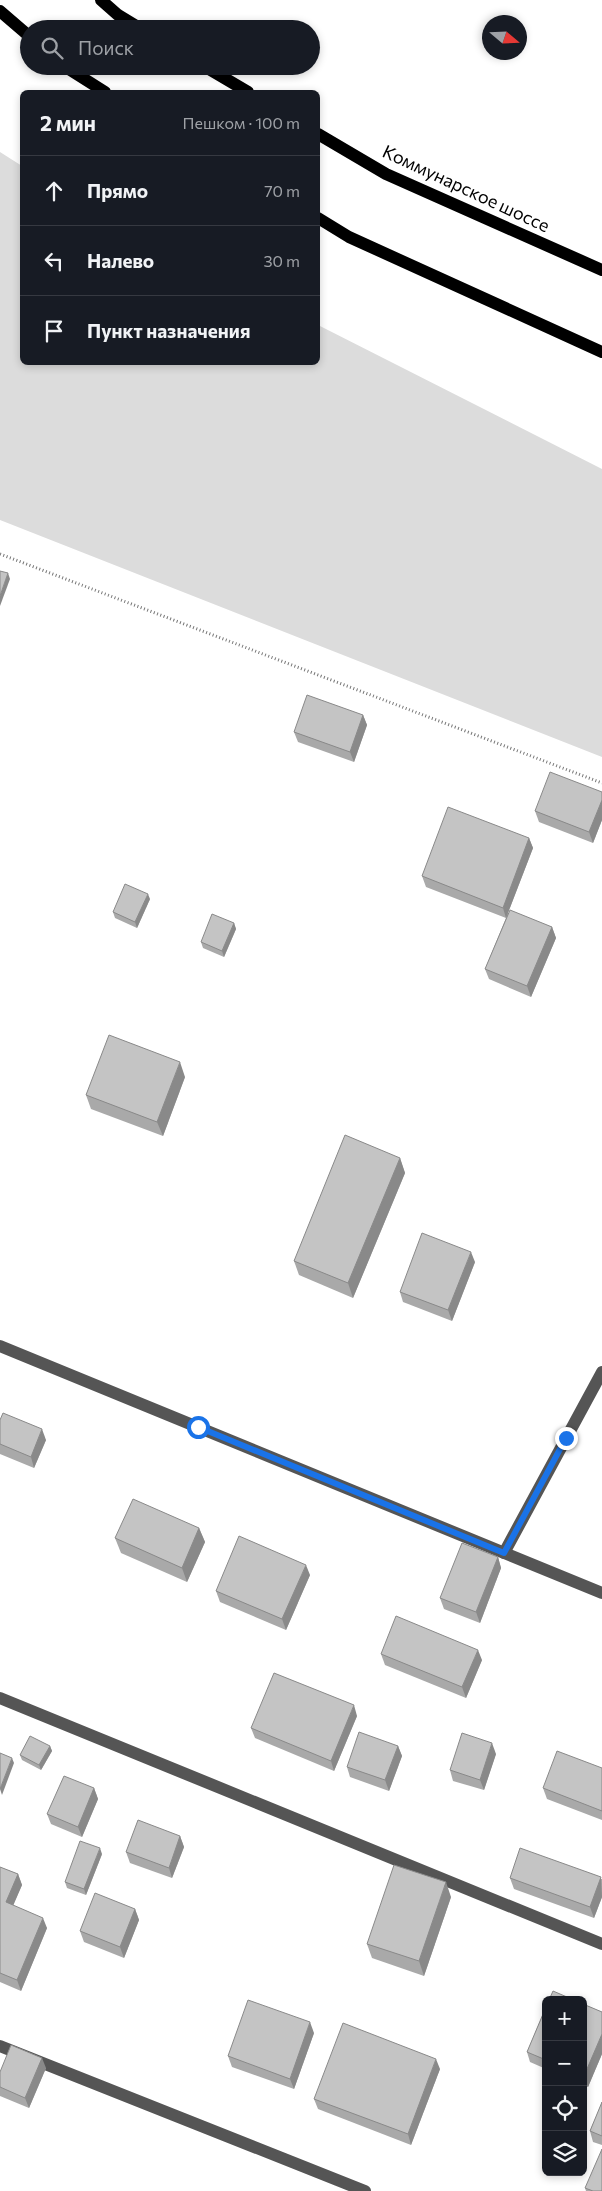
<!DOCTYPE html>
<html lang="ru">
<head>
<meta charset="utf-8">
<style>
  :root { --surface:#171b24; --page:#20242c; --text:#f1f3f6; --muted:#9ea1a6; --line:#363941 }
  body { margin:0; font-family:Commissioner,sans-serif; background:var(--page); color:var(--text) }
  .controls { position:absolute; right:15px; bottom:15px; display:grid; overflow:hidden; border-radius:8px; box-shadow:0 2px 8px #0003 }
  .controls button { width:45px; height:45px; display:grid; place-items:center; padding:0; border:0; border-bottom:1px solid var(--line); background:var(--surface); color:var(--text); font:25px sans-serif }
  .compass { position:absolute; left:482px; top:15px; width:45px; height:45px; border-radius:50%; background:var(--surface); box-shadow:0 2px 8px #0003; rotate:109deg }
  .stop { position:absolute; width:15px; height:15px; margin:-11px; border:4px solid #1a73e8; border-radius:50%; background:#fff }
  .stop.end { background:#1a73e8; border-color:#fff; box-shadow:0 1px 5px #0008 }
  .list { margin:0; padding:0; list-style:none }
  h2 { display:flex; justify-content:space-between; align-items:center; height:65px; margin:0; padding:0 20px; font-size:21px }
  h2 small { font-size:16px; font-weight:400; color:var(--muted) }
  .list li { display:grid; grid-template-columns:32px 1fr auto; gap:15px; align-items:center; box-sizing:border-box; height:70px; padding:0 20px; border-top:1px solid var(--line) }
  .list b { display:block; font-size:19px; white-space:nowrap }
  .list em { font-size:16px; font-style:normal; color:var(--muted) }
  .icon { flex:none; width:28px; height:28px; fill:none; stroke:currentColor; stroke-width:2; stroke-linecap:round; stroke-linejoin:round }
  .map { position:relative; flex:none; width:602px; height:2191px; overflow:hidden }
  .search { position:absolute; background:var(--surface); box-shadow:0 2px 8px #0003; left:20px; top:20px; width:300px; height:55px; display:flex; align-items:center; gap:12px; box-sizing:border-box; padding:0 18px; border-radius:28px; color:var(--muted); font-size:19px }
  .panel { position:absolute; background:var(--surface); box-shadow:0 2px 8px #0003; left:20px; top:90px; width:300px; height:275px; border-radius:8px }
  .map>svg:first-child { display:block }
</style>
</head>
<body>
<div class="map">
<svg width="602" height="2191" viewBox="0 0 602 2191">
  <rect width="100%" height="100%" fill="#fff"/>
  <path fill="#dcdcdc" d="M0,152l22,14v196h296v-37l284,144v288l-602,-237z"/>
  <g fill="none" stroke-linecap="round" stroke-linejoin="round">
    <path stroke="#777" stroke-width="3" stroke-dasharray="1 2.5" stroke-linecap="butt" d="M0,554l602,229"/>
    <g stroke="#555" stroke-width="12">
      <path d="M0,1346l602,247"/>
      <path d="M504,1553l98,-181"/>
      <path d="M0,1698l602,246"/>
      <path d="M0,2046l365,145"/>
    </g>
    <g stroke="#000" stroke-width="12">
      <path d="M101,0l17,15 23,14"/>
      <path d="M0,11l29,25"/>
      <path d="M64,66l41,26"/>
      <path d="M204,66l44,26"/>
      <path d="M318,134l68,40 216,96"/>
      <path d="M318,218l31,19 253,115"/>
    </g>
  </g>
  <g fill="#a9a9a9">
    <path d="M363,715l4,10 -13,37 -56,-20 -4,-10z"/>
    <path d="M602,792v28l-9,23 -54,-21 -4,-11z"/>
    <path d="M529,838l4,10 -25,65 44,14 4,11 -25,59 -42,-18 -4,-10 21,-51 -80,-31 -4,-11z"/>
    <path d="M150,899l-13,29 -22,-10 -2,-6z"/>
    <path d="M234,923l2,6 -12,28 -21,-9 -2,-6z"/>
    <path d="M185,1077l-22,59 -72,-27 -5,-14z"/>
    <path d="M400,1158l5,15 -52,125 -54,-23 -5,-14z"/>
    <path d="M475,1262l-23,59 -49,-19 -3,-10z"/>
    <path d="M0,1420l46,20 -12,28 -34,-14z"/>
    <path d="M199,1528l6,14 -18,40 -66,-29 -6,-15z"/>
    <path d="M498,1557l3,11 -21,55 -36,-14 -4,-11z"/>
    <path d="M310,1575l-24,55 -66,-28 -4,-11z"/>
    <path d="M381,1654l101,6 -16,38 -81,-33z"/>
    <path d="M357,1716l-23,55 -79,-33 -4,-10z"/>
    <path d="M50,1746l2,5 -11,19 -19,-10 -2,-5z"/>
    <path d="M398,1746l4,10 -13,35 -39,-14 -3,-10z"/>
    <path d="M496,1754l-12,36 -31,-9 -3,-11z"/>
    <path d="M602,1768v52l-55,-21 -4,-11z"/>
    <path d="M94,1788l4,11 -16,38 -31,-13 -4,-10z"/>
    <path d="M180,1836l4,11 -12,31 -42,-15 -4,-11z"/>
    <path d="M102,1854l-16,41 -19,-7 -2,-6z"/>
    <path d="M0,1867l18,7 4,11 -9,20 34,23 -26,63 -21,-9z"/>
    <path d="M510,1878l92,1v18l-8,21 -80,-29z"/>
    <path d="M451,1897l-27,79 -52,-18 -5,-14z"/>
    <path d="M135,1909l4,11 -15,38 -40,-16 -4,-11z"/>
    <path d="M583,2004l19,8v42l-14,33 -5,-2z"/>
    <path d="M546,2007v62l-16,-7 -3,-10z"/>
    <path d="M314,2033l-20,56 -62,-22 -4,-11z"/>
    <path d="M46,2068l-17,40 -29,-12v-24z"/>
    <path d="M440,2069l-29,76 -93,-36 -4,-10z"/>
    <path d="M602,2102v43l-9,-3 -3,-11z"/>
    <path d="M585,2188l17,3h-16z"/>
  </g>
  <g fill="#898989">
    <path d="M8,573l2,6 -10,27v-10z"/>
    <path d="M363,715l4,10 -13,37 -4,-10z"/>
    <path d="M602,800v20l-9,23 -4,-11z"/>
    <path d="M529,838l4,10 -27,70 -3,-10z"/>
    <path d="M148,894l2,5 -13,29 -2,-6z"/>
    <path d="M234,923l2,6 -12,28 -2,-6z"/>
    <path d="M552,927l4,11 -25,59 -4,-11z"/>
    <path d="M180,1062l5,15 -22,59 -6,-14z"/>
    <path d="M400,1158l5,15 -52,125 -5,-15z"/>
    <path d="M471,1252l4,10 -23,59 -4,-11z"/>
    <path d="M42,1429l4,11 -12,28 -3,-11z"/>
    <path d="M199,1528l6,14 -18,40 -5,-14z"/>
    <path d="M498,1557l3,11 -21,55 -4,-11z"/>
    <path d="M306,1565l4,10 -24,55 -4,-11z"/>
    <path d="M478,1650l4,10 -16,38 -4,-11z"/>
    <path d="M354,1705l3,11 -23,55 -3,-10z"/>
    <path d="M492,1743l4,11 -12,36 -4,-10z"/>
    <path d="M50,1746l2,5 -11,19 -2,-5z"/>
    <path d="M398,1746l4,10 -13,35 -4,-11z"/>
    <path d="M12,1758l2,5 -12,32 -2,-6z"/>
    <path d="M94,1788l4,11 -16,38 -4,-10z"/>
    <path d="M180,1836l4,11 -12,31 -3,-10z"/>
    <path d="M100,1848l2,6 -16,41 -2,-6z"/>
    <path d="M18,1874l4,11 -12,28 -4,-11z"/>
    <path d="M601,1877l1,20 -8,21 -4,-11z"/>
    <path d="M446,1882l5,15 -27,79 -5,-15z"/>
    <path d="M135,1909l4,11 -15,38 -4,-11z"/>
    <path d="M43,1918l4,10 -26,63 -4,-11z"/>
    <path d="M310,2022l4,11 -20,56 -4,-10z"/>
    <path d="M602,2034v20l-14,33 -4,-11z"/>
    <path d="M42,2058l4,10 -17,40 -4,-10z"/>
    <path d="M436,2059l4,10 -29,76 -3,-11z"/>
  </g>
  <g fill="#c4c4c4" stroke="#898989">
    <path d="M0,571l8,2 -8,23z"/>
    <path d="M307,695l56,20 -13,37 -56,-20z"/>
    <path d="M550,772l52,20v8l-13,32 -54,-21z"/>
    <path d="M448,807l81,31 -26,70 -81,-32z"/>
    <path d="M125,884l23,10 -13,28 -22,-10z"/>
    <path d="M510,910l42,17 -25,59 -42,-17z"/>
    <path d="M212,914l22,9 -12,28 -21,-9z"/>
    <path d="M109,1035l71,27 -23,60 -71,-27z"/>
    <path d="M345,1135l55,23 -52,125 -54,-22z"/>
    <path d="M422,1233l49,19 -23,58 -48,-18z"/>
    <path d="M3,1413l39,16 -11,28 -31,-13v-24z"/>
    <path d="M133,1499l66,29 -17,40 -67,-30z"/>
    <path d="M239,1536l67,29 -24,54 -66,-28z"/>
    <path d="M462,1543l36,14 -22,55 -36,-14z"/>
    <path d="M396,1616l82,34 -16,37 -81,-33z"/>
    <path d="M274,1673l80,32 -23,56 -80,-33z"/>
    <path d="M359,1732l39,14 -13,34 -38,-13z"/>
    <path d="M462,1733l30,10 -12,37 -30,-10z"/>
    <path d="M30,1736l20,10 -11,19 -19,-10z"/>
    <path d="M557,1751l45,17v43l-59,-23z"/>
    <path d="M0,1753l12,5 -12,31z"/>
    <path d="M64,1776l30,12 -16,39 -31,-13z"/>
    <path d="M138,1820l42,16 -11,32 -43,-16z"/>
    <path d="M80,1841l20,7 -16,41 -19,-7z"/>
    <path d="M520,1848l81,29 -11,30 -80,-29z"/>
    <path d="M394,1865l52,17 -27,79 -52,-17z"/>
    <path d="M0,1867l18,7 -12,28 37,16 -26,62 -17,-7z"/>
    <path d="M95,1893l40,16 -15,38 -40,-16z"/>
    <path d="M553,1991l21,9h-25z"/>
    <path d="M248,2000l62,22 -20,57 -62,-23z"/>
    <path d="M583,2004l19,8v22l-18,42h-1z"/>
    <path d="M546,2007v53l-19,-8z"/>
    <path d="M343,2023l93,36 -28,75 -94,-35z"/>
    <path d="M11,2045l31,13 -17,40 -25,-11v-15z"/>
    <path d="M602,2102v34l-12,-5z"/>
    <path d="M602,2149v42h-9l-8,-3z"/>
  </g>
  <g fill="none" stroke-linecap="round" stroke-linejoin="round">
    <path stroke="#1a73e8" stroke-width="6" d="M198,1427l306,126 62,-115"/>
  </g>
  <g text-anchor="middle" stroke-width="4" stroke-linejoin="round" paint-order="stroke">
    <g font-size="18" fill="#000" stroke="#fff">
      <text transform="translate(466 189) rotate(25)" y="6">Коммунарское шоссе</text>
    </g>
  </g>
</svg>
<div class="controls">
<button>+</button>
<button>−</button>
<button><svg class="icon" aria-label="locate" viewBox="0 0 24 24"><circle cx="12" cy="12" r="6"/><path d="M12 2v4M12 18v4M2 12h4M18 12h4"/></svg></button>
<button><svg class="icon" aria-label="layers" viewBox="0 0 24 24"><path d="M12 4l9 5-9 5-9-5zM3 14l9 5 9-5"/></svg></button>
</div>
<svg class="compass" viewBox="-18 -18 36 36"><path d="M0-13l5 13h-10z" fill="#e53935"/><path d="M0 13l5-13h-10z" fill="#9ea1a6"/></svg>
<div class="stop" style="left:198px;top:1427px"></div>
<div class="stop end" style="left:566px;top:1438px"></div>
<div class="search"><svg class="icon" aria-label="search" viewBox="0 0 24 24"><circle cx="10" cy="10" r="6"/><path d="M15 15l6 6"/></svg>Поиск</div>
<section class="panel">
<h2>2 мин<small>Пешком · 100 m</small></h2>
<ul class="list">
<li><svg class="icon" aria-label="ahead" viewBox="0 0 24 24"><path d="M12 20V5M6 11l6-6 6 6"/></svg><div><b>Прямо</b></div><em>70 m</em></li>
<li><svg class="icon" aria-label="left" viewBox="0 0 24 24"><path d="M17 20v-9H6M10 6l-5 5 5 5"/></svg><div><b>Налево</b></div><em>30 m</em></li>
<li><svg class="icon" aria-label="arrive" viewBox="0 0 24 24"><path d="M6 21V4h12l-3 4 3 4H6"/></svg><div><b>Пункт назначения</b></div></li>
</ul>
</section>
</div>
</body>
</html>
